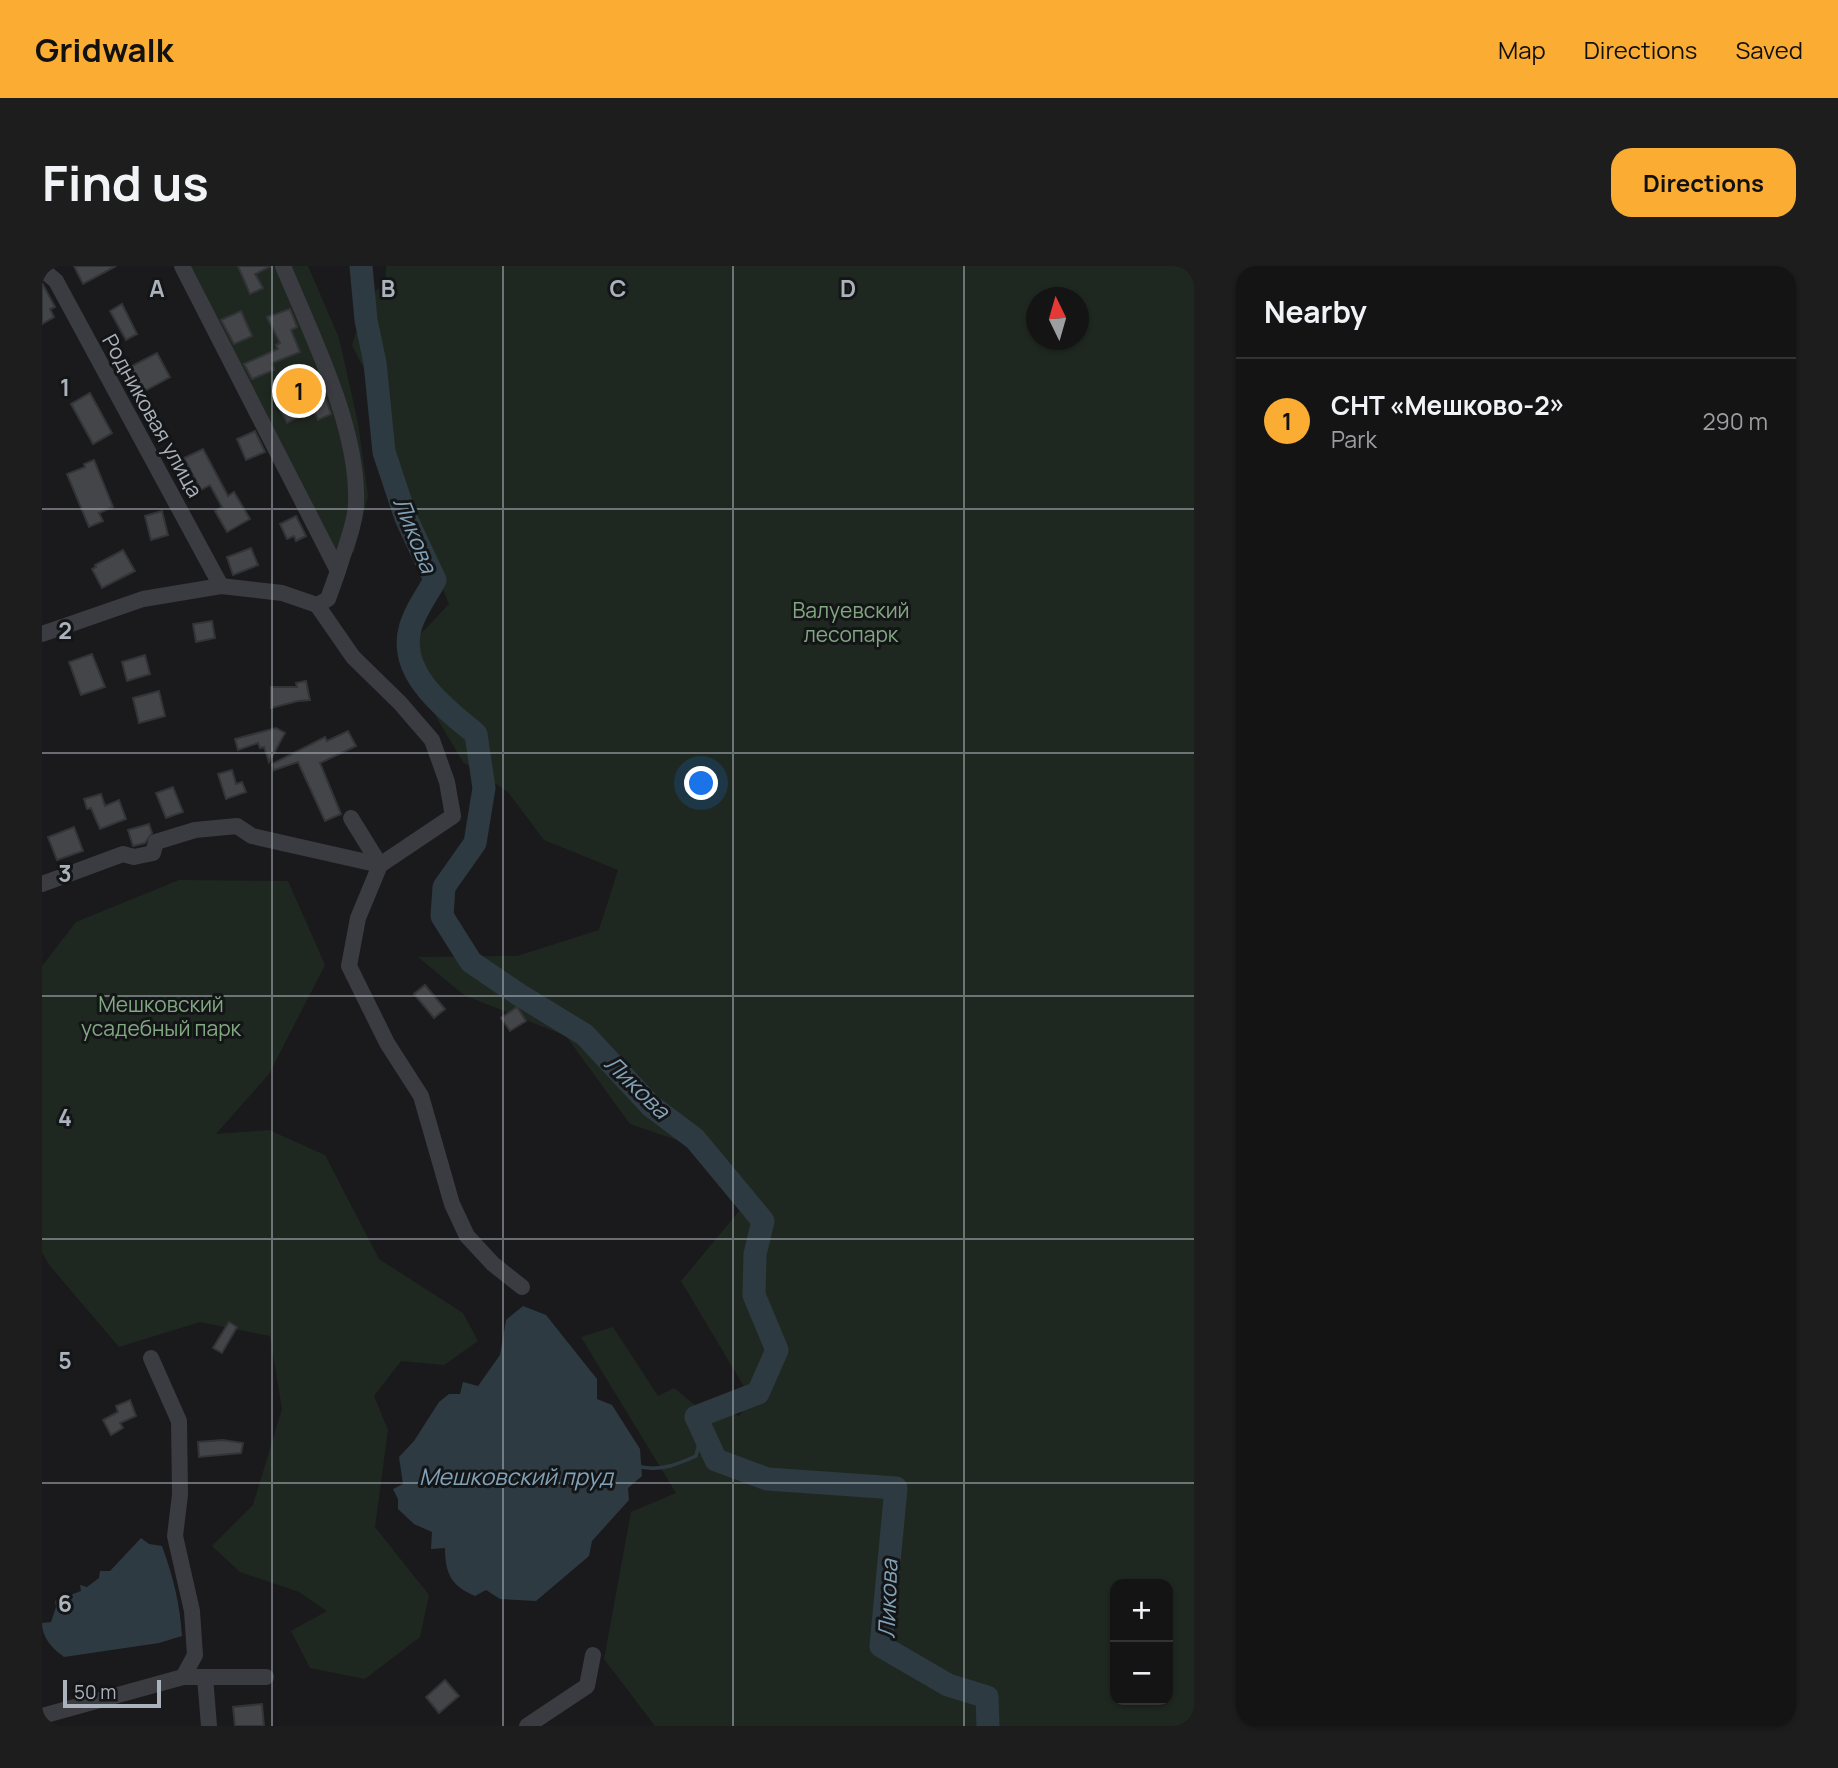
<!DOCTYPE html>
<html lang="en">
<head>
<meta charset="utf-8">
<style>
  :root { --surface:#141415; --page:#1d1d1e; --text:#f1f3f6; --muted:#9d9ea0; --line:#333334; --accent:#faac33 }
  body { margin:0; font-family:Manrope,sans-serif; background:var(--page); color:var(--text) }
  .controls { position:absolute; right:21px; bottom:21px; display:grid; overflow:hidden; border-radius:14px; box-shadow:0 2px 5px #0004 }
  .controls button { width:63px; height:63px; display:grid; place-items:center; padding:0; border:0; border-bottom:2px solid var(--line); background:var(--surface); color:var(--text); font:35px sans-serif }
  .compass { position:absolute; left:984px; top:21px; width:63px; height:63px; border-radius:50%; background:var(--surface); box-shadow:0 2px 5px #0004; rotate:355deg }
  .scale { position:absolute; left:21px; bottom:18px; width:98px; box-sizing:border-box; padding-left:7px; border:4px solid #acb2bc; border-top:0; font-size:19px; line-height:24px; white-space:nowrap; color:#acb2bc; -webkit-text-stroke:5px #141517; paint-order:stroke }
  .you { position:absolute; left:660px; top:518px; width:24px; height:24px; margin:-18px; border:5px solid #fff; border-radius:50%; background:#1a73e8; box-shadow:0 0 0 10px #1a73e833 }
  .badge { display:grid; place-items:center; width:46px; height:46px; border-radius:50%; background:var(--accent); color:#111; font-size:23px; font-weight:700 }
  .pin { position:absolute; translate:-50% -50%; border:4px solid #fff; box-shadow:0 2px 7px #0006 }
  .list { margin:0; padding:0; list-style:none }
  h2 { display:flex; justify-content:space-between; align-items:center; height:91px; margin:0; padding:0 28px; font-size:30px }
  h2 small { font-size:23px; font-weight:400; color:var(--muted) }
  .list li { display:grid; grid-template-columns:46px 1fr auto; gap:21px; align-items:center; box-sizing:border-box; height:126px; padding:0 28px; border-top:2px solid var(--line) }
  .list b { display:block; font-size:26px; white-space:nowrap }
  .list p { margin:0; font-size:23px; white-space:nowrap; color:var(--muted) }
  .list em { font-size:23px; font-style:normal; color:var(--muted) }
  .map { position:relative; flex:none; width:1152px; height:1460px; overflow:hidden; border-radius:21px }
  header { display:flex; align-items:center; gap:42px; box-sizing:border-box; height:98px; padding:0 35px; background:var(--accent); color:#111 }
  header strong { font-size:33px }
  nav { display:flex; gap:38px; margin-inline-start:auto; font-size:24px }
  .intro { display:flex; align-items:center; justify-content:space-between; box-sizing:border-box; height:168px; padding:0 42px }
  h1 { margin:0; font-size:49px }
  .button { padding:18px 32px; border-radius:21px; background:var(--accent); color:#111; font-size:24px; font-weight:700 }
  main { display:flex; gap:42px; padding:0 42px }
  aside { flex:1; background:var(--surface); border-radius:21px; box-shadow:0 2px 5px #0004 }
  .map>svg:first-child { display:block }
</style>
</head>
<body>
<header>
<strong>Gridwalk</strong>
<nav><a>Map</a><a>Directions</a><a>Saved</a></nav>
</header>
<div class="intro"><h1>Find us</h1><a class="button">Directions</a></div>
<main>
<div class="map">
<svg width="1152" height="1460" viewBox="0 0 1152 1460">
  <rect width="100%" height="100%" fill="#1a1a1c"/>
  <g fill="#1f2820" fill-rule="evenodd">
    <path d="M143,0h123l31,72 19,85 10,73 -14,56 -23,4z"/>
    <path d="M344,0h808v1460h-539l-51,-67 27,-147 45,-19 -95,-156 32,-10 45,69 16,-8 22,18 14,-2 29,12 13,-16 -71,-119 69,-83 -41,-47 -79,-27 -64,-88 -102,-41 -46,-38 99,-1 82,-26 19,-60 -74,-30 -36,-48 -45,-30 -63,-106 49,-52 -21,-51 -29,-61 -18,-89 -29,-58 14,-44 20,-20zM994,32h42v42h-42zM1073,1318h53v116h-53z"/>
    <path d="M137,614l109,1 37,84 -56,109 -53,60 53,-4 56,25 54,104 84,54 15,28 -34,24 -43,-4 -27,35 14,34 -13,97 54,68 -9,42 -55,42 -55,-11 -19,-37 36,-20 -28,-19 -59,-20 -28,-26 41,-41 29,-96 -12,-73 -70,-14 -81,25 -69,-81 -8,-13v-287l34,-44z"/>
  </g>
  <g fill="#2e3a41">
    <path d="M481,1040l23,9 51,64v20l15,6 28,44 2,27 -14,12 1,12 -37,41 -3,15 -53,45 -36,-2 -14,-9 -11,6c-24,-10 -30,-23 -30,-48l-14,1 1,-17 -18,-8 -16,-15v-10l-5,-10 10,-5 -4,-27 15,-16 25,-39 10,-8h11l3,-12 15,4 22,-31 6,-35z"/>
    <path d="M99,1272l8,6 13,2c11,30 18,58 20,90l-23,7 -95,14c-11,-8 -22,-19 -22,-34l9,-1 5,-15 -1,-6 26,-10 -1,-6 7,2 12,-9 1,-7h10z"/>
  </g>
  <g fill="none" stroke-linecap="round" stroke-linejoin="round">
    <path stroke="#2e3a41" stroke-width="3.5" d="M599,1201c21,4 37,-3 55,-11l6,-25"/>
    <path stroke="#2e3a41" stroke-width="23" d="M319,0l5,54 9,43 9,89 22,66 29,62c-8,15 -21,32 -25,49 -12,45 36,80 66,105l8,54 -9,55 -31,44 -2,29 29,46 47,32 67,41 66,71 44,33 68,82 -8,33 -1,41 23,55 -19,43 -62,24 20,43 51,19 129,9 -15,158 67,39 39,12 1,29"/>
  </g>
  <g fill="#444549" stroke="#333438" stroke-width="2">
    <path d="M32,0h42l-33,18z"/>
    <path d="M196,0h33l-16,8 8,14 -13,6z"/>
    <path d="M0,17l13,24 -5,2 4,8 -12,7z"/>
    <path d="M80,38l15,30 -11,6 -16,-29z"/>
    <path d="M248,43l7,18 -6,3 9,22 -28,11 2,7 -22,9 -8,-15 34,-15 -2,-4 4,-2 -13,-26z"/>
    <path d="M199,45l11,25 -18,8 -13,-24z"/>
    <path d="M115,87l13,24 -27,15 -13,-25z"/>
    <path d="M48,127l22,40 -19,11 -22,-40z"/>
    <path d="M282,128l7,20 -13,6 -5,-11 -26,14 -8,-15 13,-6 2,5z"/>
    <path d="M213,165l10,21 -19,8 -9,-21z"/>
    <path d="M161,183l25,47 6,-4 16,27 -23,13 -12,-21 7,-4 -12,-22 -9,5 -17,-32z"/>
    <path d="M52,194l19,47 -14,6 4,8 -14,6 -22,-53 18,-7 -1,-3z"/>
    <path d="M120,245l6,24 -17,5 -6,-24z"/>
    <path d="M254,250l10,20 -10,5 -2,-5 -7,3 -7,-15z"/>
    <path d="M209,282l7,17 -25,10 -6,-18z"/>
    <path d="M81,284l12,21 -33,17 -10,-19 4,-2 -1,-2z"/>
    <path d="M170,355l3,17 -19,4 -3,-18z"/>
    <path d="M50,388l13,33 -24,8 -12,-33z"/>
    <path d="M103,389l5,19 -23,7 -5,-19z"/>
    <path d="M264,415l4,19 -12,1 -27,7v-21h26l-1,-4z"/>
    <path d="M117,425l6,25 -26,7 -6,-25z"/>
    <path d="M234,462l9,5 -16,29 -5,-15 -4,1 -2,-5 -20,7 -3,-11z"/>
    <path d="M306,465l8,15 -36,17 21,51 -16,7 -27,-59 -24,8 -2,-6 53,-27 2,4z"/>
    <path d="M190,504l4,14 6,-2 4,10 -20,7 -8,-25z"/>
    <path d="M131,521l10,25 -17,6 -10,-25z"/>
    <path d="M59,528l4,12 14,-6 7,19 -26,10 -9,-21 -4,1 -3,-10z"/>
    <path d="M107,558l3,9 -7,10 -12,3 -5,-16z"/>
    <path d="M32,561l9,24 -26,9 -9,-23z"/>
    <path d="M383,719l20,24 -11,9 -20,-24z"/>
    <path d="M475,741l9,14 -16,10 -9,-13z"/>
    <path d="M187,1056l8,5 -15,26 -9,-5z"/>
    <path d="M88,1134l6,16 -16,7 3,5 -12,7 -8,-15 15,-8 -2,-6z"/>
    <path d="M181,1174l20,3 -2,10 -42,4 -1,-15z"/>
    <path d="M403,1414l14,16 -20,17 -13,-16z"/>
    <path d="M220,1438l2,22h-29l-2,-19z"/>
  </g>
  <g fill="none" stroke-linecap="round" stroke-linejoin="round">
    <g stroke="#3a3c41" stroke-width="16">
      <path d="M140,0l156,305 -10,28 -11,6"/>
      <path d="M241,0c29,70 76,162 73,238 -1,22 -12,46 -18,67"/>
      <path d="M0,3l14,12 165,305"/>
      <path d="M0,368l101,-35 78,-13 61,7 35,12 36,52 47,46 32,37 15,42 6,34 -73,49 -22,53 -9,48 38,77 34,53 31,108 15,32 26,28 29,23"/>
      <path d="M309,552l29,47"/>
      <path d="M0,618l81,-30 11,3 19,-4 3,-11 39,-12 42,-4 15,10 128,29"/>
      <path d="M109,1092l28,63 1,74 -5,41 17,75 3,44 -12,22"/>
      <path d="M163,1411l4,49"/>
      <path d="M0,1450l141,-39h83"/>
      <path d="M485,1460l60,-40 6,-31"/>
    </g>
  </g>
  <path fill="none" stroke="#acb2bc" stroke-width="2" stroke-opacity="0.55" d="M230,0v1460M461,0v1460M691,0v1460M922,0v1460M0,243h1152M0,487h1152M0,730h1152M0,973h1152M0,1217h1152"/>
  <g text-anchor="middle" stroke-width="6" stroke-linejoin="round" paint-order="stroke">
    <g font-size="21" fill="#acb2bc" stroke="#141517">
      <text transform="translate(110 150) rotate(61)" y="7">Родниковая улица</text>
    </g>
    <g font-size="21" fill="#82a882" stroke="#141517">
      <text x="809" y="352">Валуевский<tspan x="809" dy="24">лесопарк</tspan></text>
      <text x="119" y="746">Мешковский<tspan x="119" dy="24">усадебный парк</tspan></text>
    </g>
    <g font-size="23" font-style="italic" fill="#82a2b8" stroke="#141517">
      <text transform="translate(373 269) rotate(68)" y="8">Ликова</text>
      <text transform="translate(595 821) rotate(44)" y="8">Ликова</text>
      <text x="474" y="1219">Мешковский пруд</text>
      <text transform="translate(846 1333) rotate(-88)" y="8">Ликова</text>
    </g>
  </g>
  <g font-size="23" text-anchor="middle" font-weight="bold" fill="#acb2bc" stroke="#141517" stroke-width="6" stroke-linejoin="round" paint-order="stroke">
    <text x="115" y="31">A</text>
    <text x="346" y="31">B</text>
    <text x="576" y="31">C</text>
    <text x="806" y="31">D</text>
    <text x="23" y="130">1</text>
    <text x="23" y="373">2</text>
    <text x="23" y="616">3</text>
    <text x="23" y="860">4</text>
    <text x="23" y="1103">5</text>
    <text x="23" y="1346">6</text>
  </g>
</svg>
<div class="controls">
<button>+</button>
<button>−</button>
</div>
<svg class="compass" viewBox="-18 -18 36 36"><path d="M0-13l5 13h-10z" fill="#e53935"/><path d="M0 13l5-13h-10z" fill="#9d9ea0"/></svg>
<div class="scale">50 m</div>
<div class="you"></div>
<div class="pin badge" style="left:257px;top:125px">1</div>
</div>
<aside>
<h2>Nearby<small></small></h2>
<ul class="list">
<li><span class="badge">1</span><div><b>СНТ «Мешково-2»</b><p>Park</p></div><em>290 m</em></li>
</ul>
</aside>
</main>
</body>
</html>
